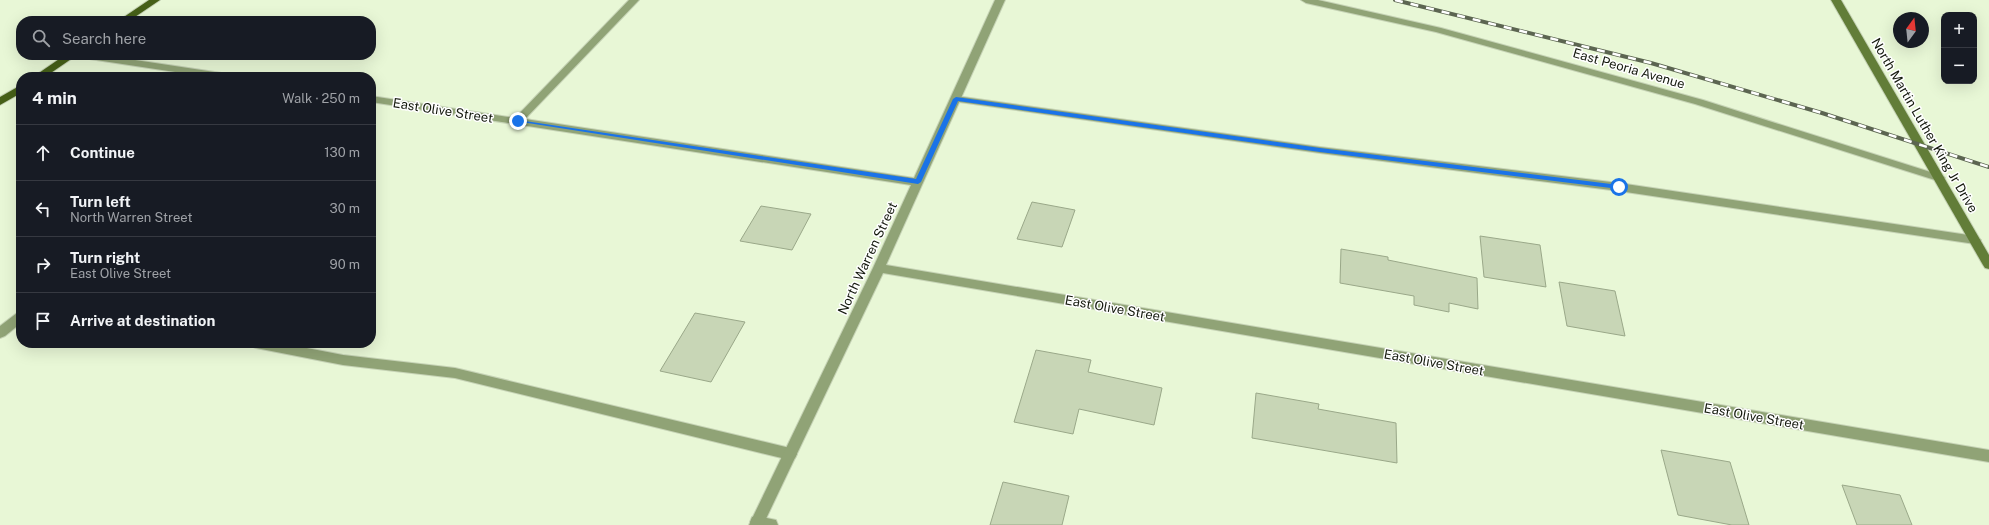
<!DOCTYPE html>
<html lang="en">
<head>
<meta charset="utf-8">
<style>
  :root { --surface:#171b24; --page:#20242c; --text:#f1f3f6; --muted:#9ea1a6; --line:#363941 }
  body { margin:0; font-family:"Public Sans",sans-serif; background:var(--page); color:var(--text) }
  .controls { position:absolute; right:12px; top:12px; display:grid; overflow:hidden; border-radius:8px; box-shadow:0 4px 16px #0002 }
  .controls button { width:36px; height:36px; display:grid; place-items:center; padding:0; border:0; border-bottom:1px solid var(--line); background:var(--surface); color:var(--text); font:20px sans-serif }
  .compass { position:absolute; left:1893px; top:12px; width:36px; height:36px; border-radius:50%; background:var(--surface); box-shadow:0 4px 16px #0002; rotate:15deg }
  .stop { position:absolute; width:12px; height:12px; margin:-9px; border:3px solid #1a73e8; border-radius:50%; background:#fff }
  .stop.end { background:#1a73e8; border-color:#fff; box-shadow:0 1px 4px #0008 }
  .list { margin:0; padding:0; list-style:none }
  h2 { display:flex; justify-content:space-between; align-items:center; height:52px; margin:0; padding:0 16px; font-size:17px }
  h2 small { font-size:13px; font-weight:400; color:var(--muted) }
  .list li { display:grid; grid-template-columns:26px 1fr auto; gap:12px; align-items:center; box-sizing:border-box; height:56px; padding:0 16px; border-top:1px solid var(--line) }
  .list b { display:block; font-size:15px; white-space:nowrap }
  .list p { margin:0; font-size:13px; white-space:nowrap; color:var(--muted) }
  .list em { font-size:13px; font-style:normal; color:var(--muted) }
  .icon { flex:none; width:22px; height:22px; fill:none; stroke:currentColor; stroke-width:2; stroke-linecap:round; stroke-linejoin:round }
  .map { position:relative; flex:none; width:1989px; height:525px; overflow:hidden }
  .search { position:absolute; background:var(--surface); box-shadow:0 4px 16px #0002; left:16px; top:16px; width:360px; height:44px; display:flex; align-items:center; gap:10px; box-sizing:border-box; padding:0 14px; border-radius:16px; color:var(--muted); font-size:15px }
  .panel { position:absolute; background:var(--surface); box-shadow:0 4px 16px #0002; left:16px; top:72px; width:360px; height:276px; border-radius:16px }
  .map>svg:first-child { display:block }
</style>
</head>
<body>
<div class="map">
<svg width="1989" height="525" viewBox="0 0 1989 525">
  <rect width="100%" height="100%" fill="#e8f7d6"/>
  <g fill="#c8d6b6" stroke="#9aa889">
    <path d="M1032,202l43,8 -13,37 -45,-8z"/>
    <path d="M761,206l50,8 -19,36 -52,-9z"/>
    <path d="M1480,236l60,9 6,42 -62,-10z"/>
    <path d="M1341,249l47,8v3l89,18 1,31 -29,-6v9l-35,-7v-9l-74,-13z"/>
    <path d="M1559,282l56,9 10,45 -58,-10z"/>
    <path d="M695,313l50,9 -34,60 -51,-11z"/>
    <path d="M1036,350l55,10 -3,12 74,16 -8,37 -75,-16 -6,25 -59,-12z"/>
    <path d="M1256,393l63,11 -1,5 78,14 1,40 -145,-25z"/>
    <path d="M1661,450l69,12 19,63h-17l-54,-10z"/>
    <path d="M1003,482l66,14 -7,29h-72z"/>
    <path d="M1842,485l58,10 12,30h-55z"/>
  </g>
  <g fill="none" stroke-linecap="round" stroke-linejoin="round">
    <g stroke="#c6d3b6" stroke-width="2">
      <g id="lane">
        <path d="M956,96l364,51 299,36 356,53 6,4 -6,4 -356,-53 -299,-38 -368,-52 -1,-2 1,-2z"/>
        <path d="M21,311v12l-16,13 -5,2v-12l17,-13z"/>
        <path d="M250,343h31l62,12 112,13 335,80 5,2 2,4 -2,4 -5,2 -335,-82 -112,-13 -87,-17 -5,-2z"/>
        <path d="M757,516l19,4 2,5h-27l-1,-3 2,-5z"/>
      </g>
    </g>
    <g stroke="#c6d3b6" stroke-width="2">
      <g id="street">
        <path d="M629,0h10l-114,119 389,59 81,-178h10l-119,265 1103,185v12l-1106,-189 -120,252h-14l124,-257 38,-83 -540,-83v-6l144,22z"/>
        <path d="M1301,0h17l123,28 262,72 240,76 2,2 -6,4 -4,-2 -240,-76 -259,-72 -130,-29z"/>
        <path d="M78,55h24l126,19 5,3h-25l-125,-19z"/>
      </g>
    </g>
    <g stroke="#c6d3b6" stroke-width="2">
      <path id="secondary" d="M1831,0h10l148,255v14l-4,-1 -2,-3z"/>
    </g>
    <g stroke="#c6d3b6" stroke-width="2">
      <g id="primary">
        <path d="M149,0h11l-31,21h-11z"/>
        <path d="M65,55h12l-32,22h-12z"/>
        <path d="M21,85v8l-21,12v-8z"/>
      </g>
    </g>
    <use href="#lane" fill="#90a376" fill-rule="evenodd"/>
    <use href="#street" fill="#90a376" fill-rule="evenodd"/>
    <use href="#secondary" fill="#627d38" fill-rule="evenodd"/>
    <use href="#primary" fill="#466018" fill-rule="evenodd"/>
    <g stroke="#5c6551" stroke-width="4">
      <path id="rail" d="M1395,0l256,63 171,50 167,54"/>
    </g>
    <use href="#rail" stroke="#fff" stroke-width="2.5" stroke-dasharray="8" stroke-linecap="butt"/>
  </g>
  <path fill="#1a73e8" d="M956,97l364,51 299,37 3,2 -3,2 -299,-37 -362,-51 -37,81 -3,2 -403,-63 3,-1 398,59 37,-80z"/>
  <g text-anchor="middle" stroke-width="3" stroke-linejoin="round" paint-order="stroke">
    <g font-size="13" fill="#14190d" stroke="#fff">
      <text transform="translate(1629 68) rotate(16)" y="5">East Peoria Avenue</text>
      <text transform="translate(443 110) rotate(9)" y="5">East Olive Street</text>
      <text transform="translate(1925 125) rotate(60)" y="5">North Martin Luther King Jr Drive</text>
      <text transform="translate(867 258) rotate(-65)" y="5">North Warren Street</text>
      <text transform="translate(1115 308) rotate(10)" y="5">East Olive Street</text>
      <text transform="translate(1434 362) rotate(10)" y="5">East Olive Street</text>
      <text transform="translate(1754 416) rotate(10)" y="5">East Olive Street</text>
    </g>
  </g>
</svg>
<div class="controls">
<button>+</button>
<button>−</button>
</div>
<svg class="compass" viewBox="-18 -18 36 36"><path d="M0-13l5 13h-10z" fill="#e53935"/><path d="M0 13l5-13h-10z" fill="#9ea1a6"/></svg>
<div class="stop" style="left:1619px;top:187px"></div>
<div class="stop end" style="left:518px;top:121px"></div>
<div class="search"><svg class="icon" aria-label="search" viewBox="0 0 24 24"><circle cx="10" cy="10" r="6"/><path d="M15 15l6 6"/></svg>Search here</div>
<section class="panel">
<h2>4 min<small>Walk · 250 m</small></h2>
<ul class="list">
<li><svg class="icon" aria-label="ahead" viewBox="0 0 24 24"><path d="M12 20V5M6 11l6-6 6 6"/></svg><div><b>Continue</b></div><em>130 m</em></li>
<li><svg class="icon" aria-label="left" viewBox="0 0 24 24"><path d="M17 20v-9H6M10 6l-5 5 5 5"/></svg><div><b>Turn left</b><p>North Warren Street</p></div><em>30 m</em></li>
<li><svg class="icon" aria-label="right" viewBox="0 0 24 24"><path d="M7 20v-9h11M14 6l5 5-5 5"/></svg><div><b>Turn right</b><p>East Olive Street</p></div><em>90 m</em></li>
<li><svg class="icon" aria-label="arrive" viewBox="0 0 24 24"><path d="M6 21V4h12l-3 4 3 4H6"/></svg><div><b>Arrive at destination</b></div></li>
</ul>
</section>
</div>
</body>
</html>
